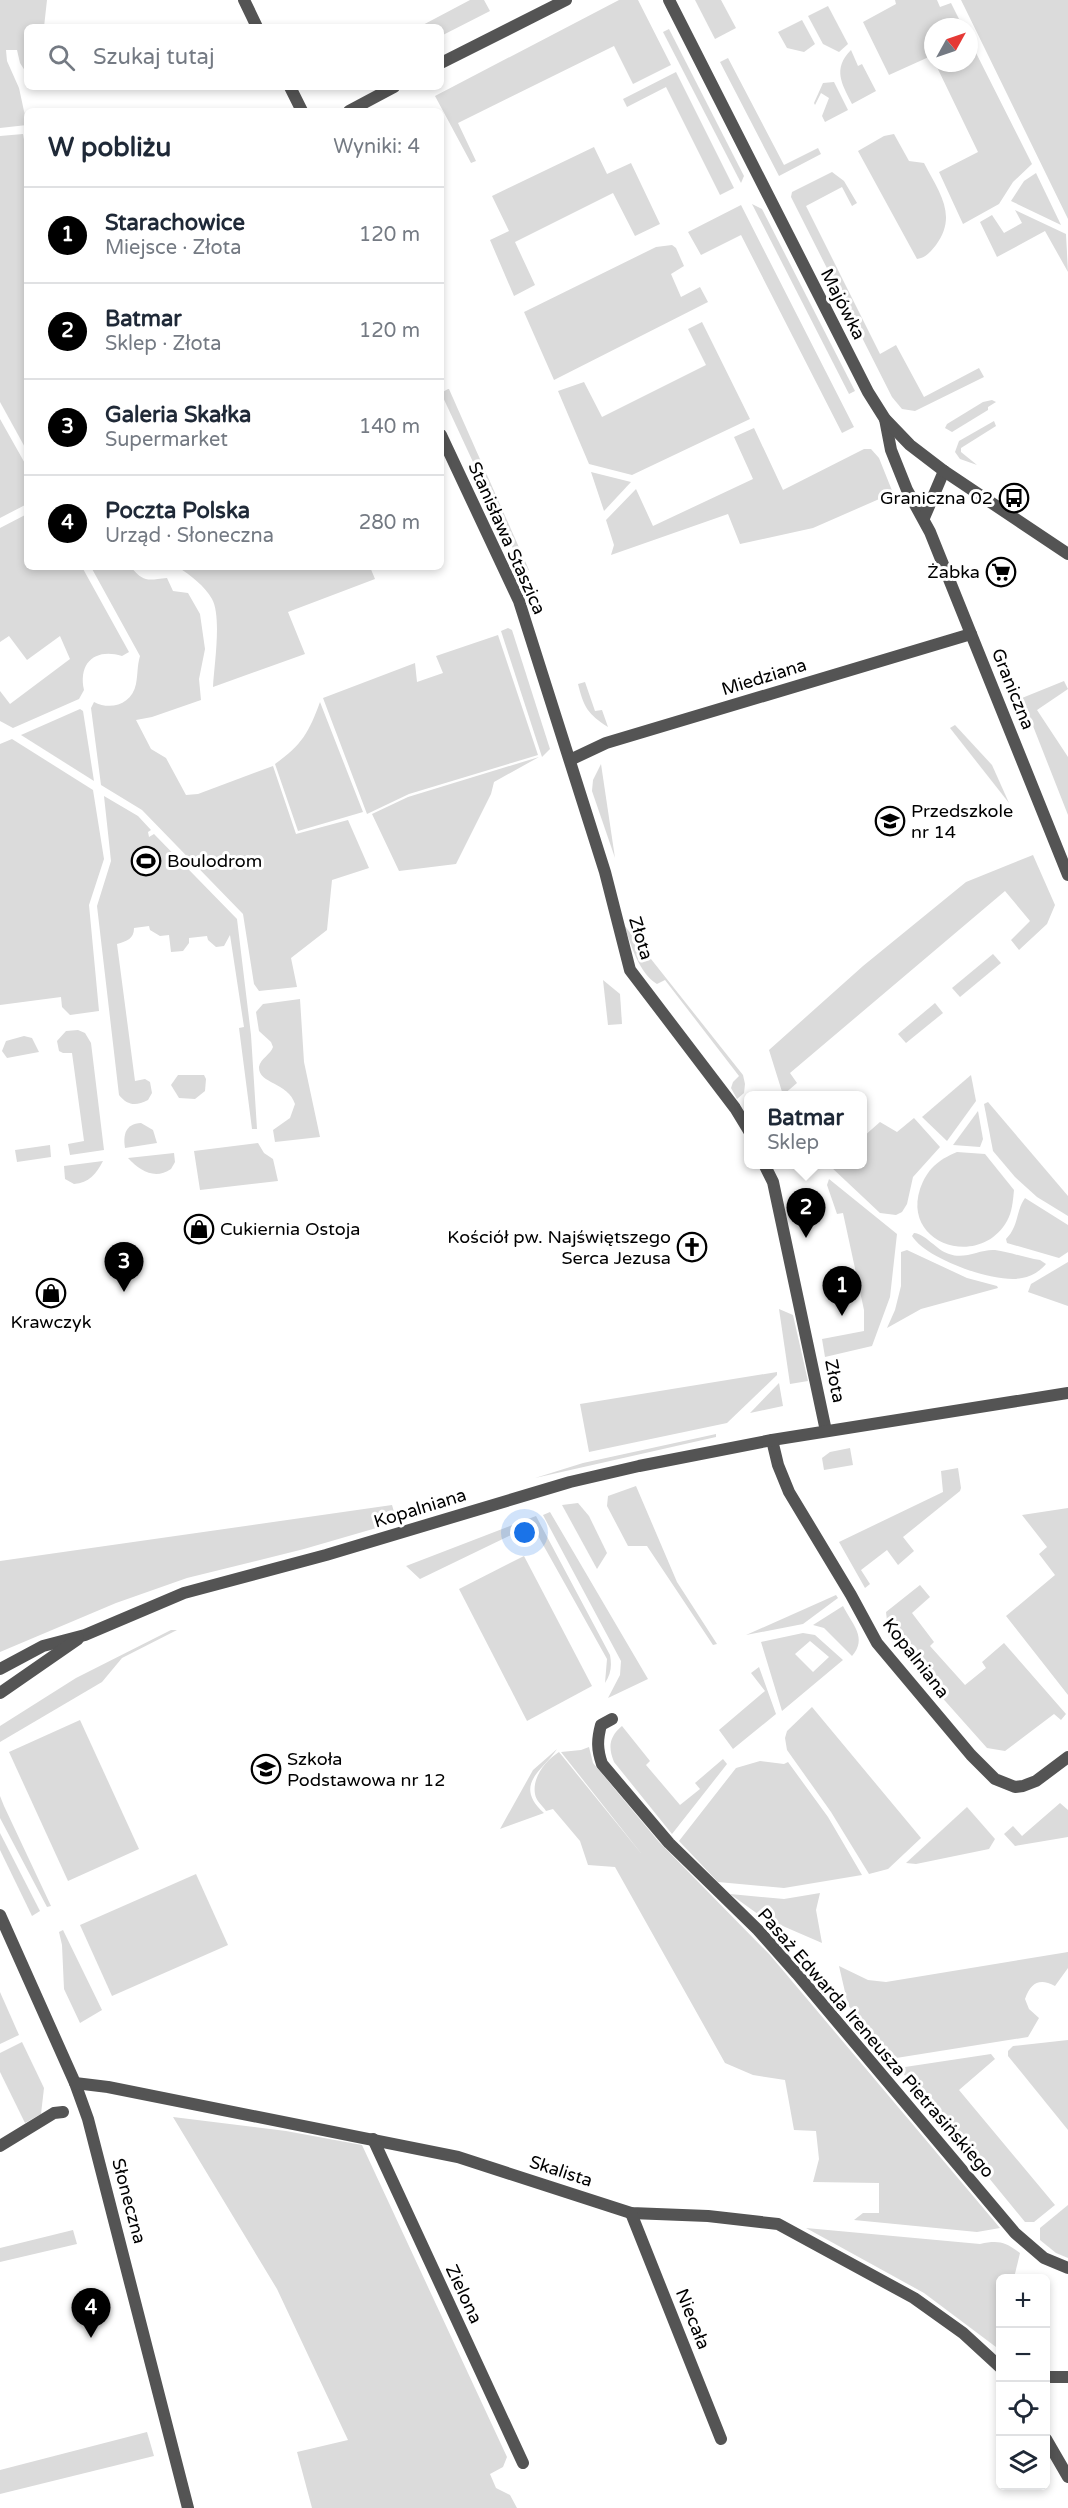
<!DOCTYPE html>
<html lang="pl">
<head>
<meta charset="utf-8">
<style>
  :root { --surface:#fff; --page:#f2f2f3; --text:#1f2937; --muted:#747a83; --line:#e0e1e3; --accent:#000 }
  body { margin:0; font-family:"Varela Round",sans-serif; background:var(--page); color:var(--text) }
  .controls { position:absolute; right:18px; bottom:18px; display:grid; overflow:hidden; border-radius:9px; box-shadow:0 3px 9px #0003 }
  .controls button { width:54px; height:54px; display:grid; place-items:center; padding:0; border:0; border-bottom:2px solid var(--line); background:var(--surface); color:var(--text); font:30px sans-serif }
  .compass { position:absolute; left:924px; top:18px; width:54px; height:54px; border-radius:50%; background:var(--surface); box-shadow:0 3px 9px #0003; rotate:50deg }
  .you { position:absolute; left:525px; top:1533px; width:21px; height:21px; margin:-15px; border:4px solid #fff; border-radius:50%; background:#1a73e8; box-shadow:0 0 0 9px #1a73e833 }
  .badge { display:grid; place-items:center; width:39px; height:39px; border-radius:50%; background:var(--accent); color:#fff; font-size:20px; font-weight:700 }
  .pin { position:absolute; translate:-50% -50px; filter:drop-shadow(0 2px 3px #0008) }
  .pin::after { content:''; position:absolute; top:32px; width:21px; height:18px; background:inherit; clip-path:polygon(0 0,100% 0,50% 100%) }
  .popup { position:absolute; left:744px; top:1091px; width:123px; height:78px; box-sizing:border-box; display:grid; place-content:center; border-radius:9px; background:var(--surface); filter:drop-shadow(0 2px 4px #0005); font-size:20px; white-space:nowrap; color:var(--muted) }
  .popup b { font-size:22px; color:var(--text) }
  .popup::after { content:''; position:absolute; left:50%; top:100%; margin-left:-12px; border:12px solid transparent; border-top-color:var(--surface) }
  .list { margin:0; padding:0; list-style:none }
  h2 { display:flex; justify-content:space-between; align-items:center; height:78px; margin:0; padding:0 24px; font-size:26px }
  h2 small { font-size:20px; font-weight:400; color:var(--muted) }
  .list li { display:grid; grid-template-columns:39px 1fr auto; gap:18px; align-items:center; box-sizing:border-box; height:96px; padding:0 24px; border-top:2px solid var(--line) }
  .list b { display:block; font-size:22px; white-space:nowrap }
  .list p { margin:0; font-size:20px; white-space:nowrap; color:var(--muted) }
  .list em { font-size:20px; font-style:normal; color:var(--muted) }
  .icon { flex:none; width:33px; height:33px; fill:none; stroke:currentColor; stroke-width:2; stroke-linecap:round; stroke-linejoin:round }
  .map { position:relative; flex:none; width:1068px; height:2508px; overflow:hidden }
  .search { position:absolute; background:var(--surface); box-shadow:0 3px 9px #0003; left:24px; top:24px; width:420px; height:66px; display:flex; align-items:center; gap:15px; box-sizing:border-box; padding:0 21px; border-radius:9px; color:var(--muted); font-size:22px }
  .panel { position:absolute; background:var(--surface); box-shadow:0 3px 9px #0003; left:24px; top:108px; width:420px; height:462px; border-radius:9px }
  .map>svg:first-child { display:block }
</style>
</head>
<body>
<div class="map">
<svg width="1068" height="2508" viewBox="0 0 1068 2508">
  <rect width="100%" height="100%" fill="#fff"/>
  <g fill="#dbdbdb" fill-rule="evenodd">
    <path d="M0,0h47l-3,27h-17v47l-7,-11 -3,-13h-11l1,11 12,27 8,37 -27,3z"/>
    <path d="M470,0h14l6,11 -49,25v-9h-22z"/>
    <path d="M619,0h19l33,65 -38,19 -19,-38 -156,77 18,38 -5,2 -36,-67z"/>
    <path d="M695,0h26l15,28 -21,11z"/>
    <path d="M895,0h42l3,7 11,-4 12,24h-30v33l-2,-4 -42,19 -26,-53 33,-18z"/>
    <path d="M961,0h107v219l-104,-213z"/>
    <path d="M828,6l20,38 -9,8 -16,-8 -15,-28z"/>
    <path d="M802,20l13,24 -11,8 -17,-4 -9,-16z"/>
    <path d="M669,29l75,147 -3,7 -78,-151z"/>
    <path d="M969,39l63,125 -19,18 -14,22 -36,20 -24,-52 39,-20 -43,-89h34z"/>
    <path d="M851,50l7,16 4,-2 14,27 -24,13c-10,-20 -20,-35 -1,-54z"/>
    <path d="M728,58l56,107 34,-17 3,6 -42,22 -59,-114z"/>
    <path d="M676,72l58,116 -14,7 -54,-108 -39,20 -4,-8z"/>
    <path d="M834,82l14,28 -23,12 -3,-6 7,-18 -8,-5 -6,12 -1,-2 9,-20z"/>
    <path d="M23,134l4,23v294l-27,-49v-266z"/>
    <path d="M894,134l15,27 15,2c15,29 34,52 12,82 -6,7 -10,13 -19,14l-59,-108 26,-15z"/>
    <path d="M594,147l13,27 24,-11 29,61 -25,12 -22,-43 -98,49 20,43 -21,11 -24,-56 19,-9 -17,-35z"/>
    <path d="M832,172l12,9 13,22 -5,3 -10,-19 -36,19 74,148 16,-9 28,52 55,-29 5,9 -69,34 -13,-2 -10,-12 -101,-200 1,-5z"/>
    <path d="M1036,173l25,52 -50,-24 13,-20z"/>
    <path d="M752,204l10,5 93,182 -6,3z"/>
    <path d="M741,205l113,222 -12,6 -101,-198 -40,20 -13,-23z"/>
    <path d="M1015,210l51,24 2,38 -23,-41 -48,26 -17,-35 12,-7 12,18 18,-10z"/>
    <path d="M672,245l4,3 8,18 -13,8 10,23 19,-10 8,15 -154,78 -30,-68 132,-65z"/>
    <path d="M702,322l48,97 -118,56 -43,-11 -31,-73 26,-9 18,35 104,-52 -18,-36z"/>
    <path d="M448,389h1l80,181 -5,2 -83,-179z"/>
    <path d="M992,400l4,2 -8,5v3l-36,22 -7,-4 2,-4 36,-22z"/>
    <path d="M0,419l27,48v37l-27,14z"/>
    <path d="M994,421l2,5 -35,22v4l16,13 -17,-6 -5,-7 4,-11z"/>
    <path d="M754,428l29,62 81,-41h7l8,9 14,35 -80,35 -73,16 -12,-30 -117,41 3,-10 -8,-25 30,-31 17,37 100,-47 -19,-42z"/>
    <path d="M591,472l40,10 -27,29z"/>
    <path d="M27,514v53h55l47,85 -7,4c-26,-8 -44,6 -38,34l-5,9 -66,29 -13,-7v-30l10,13 60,-45 -10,-23 -33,24 -18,-24 -9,6v-114z"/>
    <path d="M91,567h40c13,16 17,13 36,11l6,13 15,2 12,21 5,35 -6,30 2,21 -49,17 -16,3 15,29 15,9 20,37 12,-1 75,-28 23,68 52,-14 21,48 -37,12 -5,50 -36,28 6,29 -38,4 -5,-7 -11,-70 -101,-104 -41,-25 -10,-77 3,-6c17,9 38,2 42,-18 2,-10 1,-18 4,-28z"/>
    <path d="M178,567h192l5,12 -87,33 17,42 -92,33c1,-21 9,-70 -1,-88 -7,-13 -22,-24 -34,-32z"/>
    <path d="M508,628l4,2 38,119 -8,8 -41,-126z"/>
    <path d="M498,635l40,120 -129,39 -42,20 -44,-116 92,-35 2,19 26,-9 -7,-17z"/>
    <path d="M1064,681l4,8 -31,21 31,47v58l-46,-117z"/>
    <path d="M585,682l10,29 7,-1 6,17c-20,-13 -24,-19 -30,-43z"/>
    <path d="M320,702l43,110 -65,19 -23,-67c27,-19 34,-32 45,-62z"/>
    <path d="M80,709l3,2 11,70 -73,-46z"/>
    <path d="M955,725l37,40 17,38 -59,-75z"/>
    <path d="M12,739l81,51 11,69 -15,46 10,106 -29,4 -8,-8 -1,-10 -61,8v-261z"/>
    <path d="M539,757l-45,25 -3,12 -35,70 -57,7 -27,-57 36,-17z"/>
    <path d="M601,764l14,94 -23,-67 1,-11z"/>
    <path d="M104,796l34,20 13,14 -3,2 1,5 5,-3 83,85 14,116 6,94h-5l-13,-101 5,-1 -14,-92 -6,11 -8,1 -8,-7 -1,-4 -18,2v5l-6,8 -12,1 -2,-17 -9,1 -10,-6 -1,-4 -15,2c0,11 -7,13 -17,16l18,137 10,-2 5,3 2,11 -4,7c-12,6 -20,6 -29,-5l-22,-189 14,-45z"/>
    <path d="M1033,855l22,50 -8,19 -28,26 -8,-10 19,-19 -25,-30 -215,182 7,10 -14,12 -14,-45 94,-84 103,-84z"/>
    <path d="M624,925l119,150 2,9 -1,9 -7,6 -6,-11 2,-6 6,-6 -74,-96 -8,4c-18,-11 -26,-39 -33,-59z"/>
    <path d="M993,954l8,9 -41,34 -8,-9z"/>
    <path d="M603,980l17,14 2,30 -14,1z"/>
    <path d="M300,999l4,63 16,75 -45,5 -2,-12 17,-12 5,-14c-7,-22 -37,-20 -36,-37 1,-8 12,-13 14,-20l-2,-5 -12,-11 -3,-19 7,-8z"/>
    <path d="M935,1003l8,10 -37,30 -8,-9z"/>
    <path d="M78,1030l7,3 6,10 13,107 -34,5 -2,-11 16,-3 -12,-88h-9l-4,-2 -2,-10 9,-10z"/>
    <path d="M24,1036l8,2 7,14 -32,6 -5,-7 4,-10z"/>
    <path d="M178,1075h26l2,4 -1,12 -10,8 -16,-1 -8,-13z"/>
    <path d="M971,1075l5,26 -29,40 -25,-24z"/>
    <path d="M988,1102l80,94v20l-31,-19 -22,-20 -22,-26 -9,-47z"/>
    <path d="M978,1111l5,28 -3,8 -27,-2z"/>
    <path d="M914,1118l26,29 -27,30 -6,27 -5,8 -6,3 -16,-2 -50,-47 33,-2v-27l17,-15 17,10z"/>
    <path d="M141,1123l12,7 4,13 -32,5c-2,-13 0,-24 16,-25z"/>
    <path d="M258,1143l6,10 9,6 5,22 -78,9 -6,-39z"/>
    <path d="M50,1145l1,12 -34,5 -2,-12z"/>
    <path d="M957,1152l28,2 29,36c-1,11 -2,22 -7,31 -27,48 -105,24 -87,-32 7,-20 18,-29 37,-37z"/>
    <path d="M174,1153l1,9 -4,7c-16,11 -31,2 -43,-11z"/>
    <path d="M103,1161c-7,13 -14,22 -29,23l-9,-5 -1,-13z"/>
    <path d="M829,1179l68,55 -7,63 -18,49 -47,11 -3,-18 42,-8v-21l-21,-97 -6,1 -10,-29z"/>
    <path d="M1025,1198l43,27v27l-9,6 -52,-15 -1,-4c13,-13 10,-29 19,-41z"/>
    <path d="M914,1233c12,1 22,17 35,21 17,6 30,-5 46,-4 15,2 30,8 45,10l6,4c-6,7 -15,13 -24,14 -26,6 -96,-19 -110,-42z"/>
    <path d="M907,1250l60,28 30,8 1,2 -77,21 -34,19 8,-18 6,-24v-34z"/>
    <path d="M1068,1262v44l-40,-14 3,-8z"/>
    <path d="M779,1309l14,6 15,66 -18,3z"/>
    <path d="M777,1372v3l-50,48 -138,29 -9,-48z"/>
    <path d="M779,1383l4,23 -33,7z"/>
    <path d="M716,1434v3l-181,41 48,-15z"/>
    <path d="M850,1448l3,17 -29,5 -2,-12 8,-6z"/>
    <path d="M958,1468l3,20 -1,3 -57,46 11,14 -16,14 -11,-15 -26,20 9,14 -5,4 -26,-46 104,-50 -2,-21z"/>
    <path d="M636,1486l41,96 40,62 -4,1 -66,-99h-19l-21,-40 1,-10z"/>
    <path d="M578,1503l11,13 18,37 -10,16 -35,-64z"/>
    <path d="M392,1505l5,17 -93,27 -117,29 -71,25 -116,49v-91z"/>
    <path d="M1068,1508v187l-62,-79 49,-41 -16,-21 8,-7 -25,-32z"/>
    <path d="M550,1512l98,167 -40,19 12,-23 1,-14 -78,-146z"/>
    <path d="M536,1516l74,139c2,11 1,19 -5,28l2,-24 -75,-134 -112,54 -14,-13z"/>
    <path d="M524,1556l68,130 -65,35 -68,-132z"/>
    <path d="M920,1585l10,12 -18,16 22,29 -4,4 35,39 21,-17 -4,-6 22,-19 62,71 -5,6 -7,-6 -49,37 -18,-3 -98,-110 -3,-26z"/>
    <path d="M836,1595l2,3 -35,26 -57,11z"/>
    <path d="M843,1606c9,18 25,32 9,50l-28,-28 -11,-3z"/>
    <path d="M171,1630h6l-55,28 -20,24 -102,60v-16l76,-48z"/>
    <path d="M803,1633l12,2 28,25 -61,51 -21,-69zM810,1641l19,16 -16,15 -18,-18z"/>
    <path d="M759,1667l17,47 -43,35 -14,-19 46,-39 -14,-18z"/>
    <path d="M812,1707l109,131 -33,31 -19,5 -38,-62 -44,-62 -2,-12 2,-7z"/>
    <path d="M80,1720l59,129 -71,32 -59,-129z"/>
    <path d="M622,1726l28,35 -4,4 34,40 20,-16 -5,-6 28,-24 4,5 -55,70 -58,-72c-6,-15 -5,-25 8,-36z"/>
    <path d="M589,1747l4,16 66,79 111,113 230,273 -23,4 -123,-12 9,-7h16v-30l-66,-1 6,-23 -3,-28 -22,-1 -9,-50 -32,-5 -28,-12 -110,-196 -27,-2 -8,-24 -27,-32 -7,2c-3,-5 -10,-10 -11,-17 -3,-17 11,-34 24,-42l85,105 -83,-105 20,-2z"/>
    <path d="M557,1749c-13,21 -45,35 -13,64l-44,16 33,-59z"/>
    <path d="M760,1761l24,3 4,-2 40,55 34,58 -78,13 -66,-6 -39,-41 57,-73z"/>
    <path d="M0,1796l4,10 47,100 -4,1 -47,-89z"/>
    <path d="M1060,1803l8,7v27l-53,9 -11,-12 9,-8 9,10z"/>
    <path d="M967,1807l28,32 -6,10 -73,15 -10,-1z"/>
    <path d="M0,1833l40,78 -8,5 -32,-66z"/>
    <path d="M196,1874l32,71 -116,51 -32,-71z"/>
    <path d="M820,1893l-4,17 6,33 -60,-26 -32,-23 54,5z"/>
    <path d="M63,1930l39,80 -22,13 -16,-34 -2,-44 -3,-13z"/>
    <path d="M1068,1952v16l-13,18c-15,-8 -24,-4 -30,13l4,10 10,9 -11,19 -138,22 -42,-54 -9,-39 29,14 18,2z"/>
    <path d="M0,1992l19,43 -19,9z"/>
    <path d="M1068,2040v90l-60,-74v-5l5,-5z"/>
    <path d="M22,2042l22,46 -3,26 -16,9 -25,-51v-19z"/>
    <path d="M991,2054l4,5 -36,31 96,115 -21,17h-9l-123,-150 3,-5z"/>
    <path d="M173,2117l113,14 76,14 145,312 -4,10 -13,7 6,14 14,7 7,13h-205l-15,-56 51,-12 -71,-151z"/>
    <path d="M1068,2205v53l-12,-5 -16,-13v-12z"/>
    <path d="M806,2228l174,16c19,-4 25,-2 40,9l-6,25h-14v72l-76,-57z"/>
    <path d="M73,2230l4,14 -77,18v-14z"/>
    <path d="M147,2432l7,24 -154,38v-24z"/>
  </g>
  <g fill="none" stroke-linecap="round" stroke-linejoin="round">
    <g stroke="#545454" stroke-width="12">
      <path d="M612,1719l-11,6c-4,15 -4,24 1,39l67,79 89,87 39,44 218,259 29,25 24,10"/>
      <path d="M0,2146l54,-33 9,-1"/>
    </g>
    <g stroke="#545454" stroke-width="12">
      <path d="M244,0l13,27"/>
      <path d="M441,63l125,-63"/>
      <path d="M290,87l12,24"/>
      <path d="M349,111l45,-24"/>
      <path d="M885,419l6,31 16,40 23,42 138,343"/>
      <path d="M441,435l78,166 86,271 25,98 105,138 14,23"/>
      <path d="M924,518l20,-47"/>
      <path d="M570,760l36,-17 365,-109"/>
      <path d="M764,1164l9,18 53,249"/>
      <path d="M772,1440l6,25 11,27 62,103 26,48 94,112 24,24 20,8 8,-1 13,-5 32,-24"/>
      <path d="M0,1915l75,168 13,36 100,389"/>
      <path d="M75,2083l33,4 350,70 173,56 77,3 70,8 136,74 49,35 37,34"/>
      <path d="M373,2139l150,324"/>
      <path d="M631,2213l90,226"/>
      <path d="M1046,2377h22"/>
      <path d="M1046,2439l22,38"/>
    </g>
    <g stroke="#545454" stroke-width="12">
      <path d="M669,0l199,392 17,27 25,26 34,26 124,83"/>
      <path d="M0,1669l43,-23 42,-11 99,-42 142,-38 244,-73 69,-16 133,-26 296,-47"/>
      <path d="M0,1693l78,-54"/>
    </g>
  </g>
  <defs>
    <g id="bus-ring" transform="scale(1.5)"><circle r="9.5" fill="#fff" stroke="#000" stroke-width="1.5"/><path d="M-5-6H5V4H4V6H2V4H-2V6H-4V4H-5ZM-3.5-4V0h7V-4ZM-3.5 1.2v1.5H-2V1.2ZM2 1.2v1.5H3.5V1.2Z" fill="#000"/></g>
    <g id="supermarket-ring" transform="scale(1.5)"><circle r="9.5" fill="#fff" stroke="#000" stroke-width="1.5"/><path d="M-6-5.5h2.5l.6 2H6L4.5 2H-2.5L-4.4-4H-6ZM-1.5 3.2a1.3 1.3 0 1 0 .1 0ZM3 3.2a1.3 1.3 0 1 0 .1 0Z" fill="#000"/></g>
    <g id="school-ring" transform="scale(1.5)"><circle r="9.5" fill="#fff" stroke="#000" stroke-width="1.5"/><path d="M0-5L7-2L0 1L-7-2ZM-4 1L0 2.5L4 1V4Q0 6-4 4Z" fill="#000"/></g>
    <g id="stadium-ring" transform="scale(1.5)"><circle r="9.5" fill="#fff" stroke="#000" stroke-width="1.5"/><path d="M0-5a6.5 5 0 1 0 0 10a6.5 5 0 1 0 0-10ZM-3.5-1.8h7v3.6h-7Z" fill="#000"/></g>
    <g id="shop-ring" transform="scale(1.5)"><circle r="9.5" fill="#fff" stroke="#000" stroke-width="1.5"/><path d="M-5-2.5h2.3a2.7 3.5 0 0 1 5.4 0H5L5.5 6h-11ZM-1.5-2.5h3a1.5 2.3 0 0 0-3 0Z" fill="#000"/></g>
    <g id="church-ring" transform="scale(1.5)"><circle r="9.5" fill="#fff" stroke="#000" stroke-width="1.5"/><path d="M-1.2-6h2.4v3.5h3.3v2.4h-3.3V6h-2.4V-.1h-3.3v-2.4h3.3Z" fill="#000"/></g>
  </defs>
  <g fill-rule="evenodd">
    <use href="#bus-ring" x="1014" y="498"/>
    <use href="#supermarket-ring" x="1001" y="572"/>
    <use href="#school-ring" x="890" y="821"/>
    <use href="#stadium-ring" x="146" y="861"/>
    <use href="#shop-ring" x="199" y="1229"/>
    <use href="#church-ring" x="692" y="1247"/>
    <use href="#shop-ring" x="51" y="1293"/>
    <use href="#school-ring" x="266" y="1769"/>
  </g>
  <g text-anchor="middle" stroke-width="6" stroke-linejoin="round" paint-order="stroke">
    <g font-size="18" fill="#000" stroke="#fff">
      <text transform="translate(843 304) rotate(63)" y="6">Majówka</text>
      <text transform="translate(507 538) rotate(66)" y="6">Stanisława Staszica</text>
      <text transform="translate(764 677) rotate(-17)" y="6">Miedziana</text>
      <text transform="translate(1013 689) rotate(68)" y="6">Graniczna</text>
      <text transform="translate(641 938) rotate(73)" y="6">Złota</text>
      <text transform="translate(835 1381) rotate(79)" y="6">Złota</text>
      <text transform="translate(420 1508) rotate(-17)" y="6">Kopalniana</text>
      <text transform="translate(916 1658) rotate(52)" y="6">Kopalniana</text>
      <text transform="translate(876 2043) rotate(49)" y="6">Pasaż Edwarda Ireneusza Pietrasińskiego</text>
      <text transform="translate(561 2171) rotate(18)" y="6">Skalista</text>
      <text transform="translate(129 2201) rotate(75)" y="6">Słoneczna</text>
      <text transform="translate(464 2294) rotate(65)" y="6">Zielona</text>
      <text transform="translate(693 2319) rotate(68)" y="6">Niecała</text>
    </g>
    <g font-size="18" fill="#000" stroke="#fff" text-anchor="start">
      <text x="993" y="504" text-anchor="end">Graniczna 02</text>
      <text x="980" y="578" text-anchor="end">Żabka</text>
      <text x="911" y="817">Przedszkole<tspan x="911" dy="21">nr 14</tspan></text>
      <text x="167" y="867">Boulodrom</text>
      <text x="220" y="1235">Cukiernia Ostoja</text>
      <text x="671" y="1243" text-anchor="end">Kościół pw. Najświętszego<tspan x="671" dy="21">Serca Jezusa</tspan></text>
      <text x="51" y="1328" text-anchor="middle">Krawczyk</text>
      <text x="287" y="1765">Szkoła<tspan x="287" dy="21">Podstawowa nr 12</tspan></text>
    </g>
  </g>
</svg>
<div class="controls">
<button>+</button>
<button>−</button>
<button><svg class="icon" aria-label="locate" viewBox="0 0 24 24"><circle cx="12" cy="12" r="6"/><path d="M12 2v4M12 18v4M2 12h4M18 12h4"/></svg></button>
<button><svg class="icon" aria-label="layers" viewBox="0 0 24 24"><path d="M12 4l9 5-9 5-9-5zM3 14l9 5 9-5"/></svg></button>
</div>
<svg class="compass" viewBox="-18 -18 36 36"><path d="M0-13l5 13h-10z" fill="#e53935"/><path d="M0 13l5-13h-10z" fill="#747a83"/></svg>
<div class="you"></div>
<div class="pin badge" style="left:842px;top:1316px">1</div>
<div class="pin badge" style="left:806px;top:1238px">2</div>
<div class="popup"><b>Batmar</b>Sklep</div>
<div class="pin badge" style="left:124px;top:1292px">3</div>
<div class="pin badge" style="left:91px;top:2338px">4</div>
<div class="search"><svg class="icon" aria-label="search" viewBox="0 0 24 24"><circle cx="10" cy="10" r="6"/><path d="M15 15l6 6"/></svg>Szukaj tutaj</div>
<section class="panel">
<h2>W pobliżu<small>Wyniki: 4</small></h2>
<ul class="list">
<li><span class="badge">1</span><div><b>Starachowice</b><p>Miejsce · Złota</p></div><em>120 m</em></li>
<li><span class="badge">2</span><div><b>Batmar</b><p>Sklep · Złota</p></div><em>120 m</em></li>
<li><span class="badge">3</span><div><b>Galeria Skałka</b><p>Supermarket</p></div><em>140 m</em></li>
<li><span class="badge">4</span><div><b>Poczta Polska</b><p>Urząd · Słoneczna</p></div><em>280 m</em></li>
</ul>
</section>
</div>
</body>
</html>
